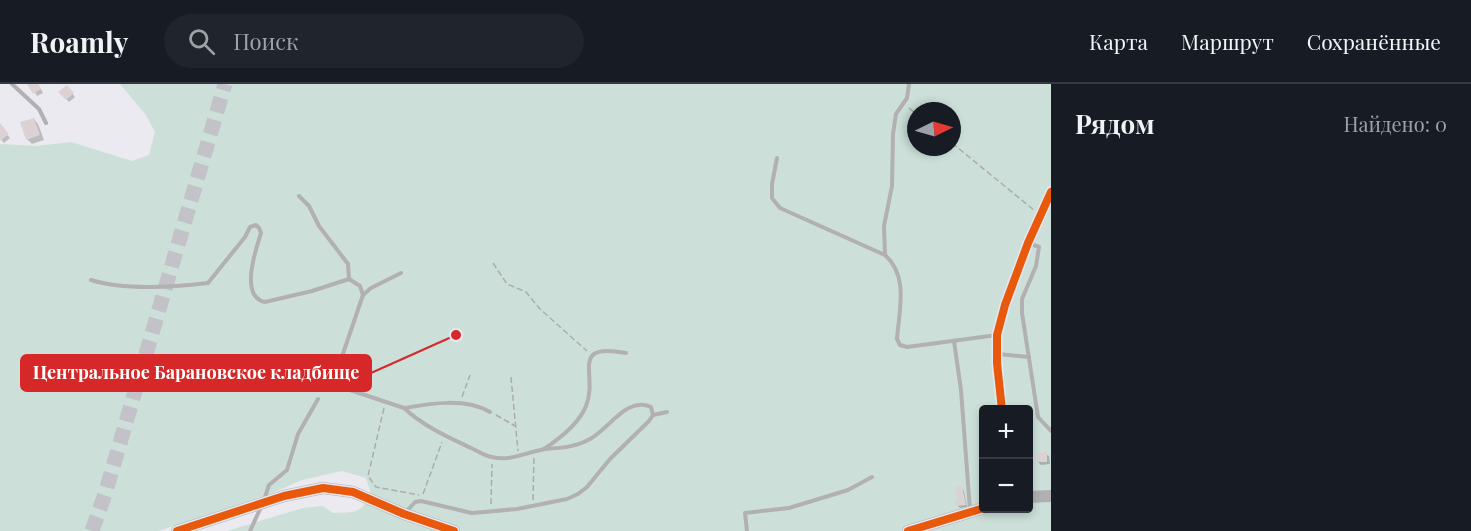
<!DOCTYPE html>
<html lang="ru">
<head>
<meta charset="utf-8">
<style>
  :root { --surface:#171b24; --page:#20242c; --text:#f1f3f6; --muted:#9ea1a6; --line:#363941 }
  body { margin:0; font-family:"Playfair Display",serif; background:var(--page); color:var(--text) }
  .controls { position:absolute; right:18px; bottom:18px; display:grid; overflow:hidden; border-radius:6px; box-shadow:0 3px 9px #0003 }
  .controls button { width:54px; height:54px; display:grid; place-items:center; padding:0; border:0; border-bottom:2px solid var(--line); background:var(--surface); color:var(--text); font:30px sans-serif }
  .compass { position:absolute; left:907px; top:18px; width:54px; height:54px; border-radius:50%; background:var(--surface); box-shadow:0 3px 9px #0003; rotate:85deg }
  .list { margin:0; padding:0; list-style:none }
  h2 { display:flex; justify-content:space-between; align-items:center; height:78px; margin:0; padding:0 24px; font-size:26px }
  h2 small { font-size:20px; font-weight:400; color:var(--muted) }
  .icon { flex:none; width:33px; height:33px; fill:none; stroke:currentColor; stroke-width:2; stroke-linecap:round; stroke-linejoin:round }
  .map { position:relative; flex:none; width:1051px; height:447px; overflow:hidden }
  header { display:flex; align-items:center; gap:36px; box-sizing:border-box; height:84px; padding:0 30px; background:var(--surface); border-bottom:2px solid var(--line) }
  header strong { font-size:28px }
  nav { display:flex; gap:33px; margin-inline-start:auto; font-size:21px }
  .search { width:420px; height:54px; background:var(--page); display:flex; align-items:center; gap:15px; box-sizing:border-box; padding:0 21px; border-radius:33px; color:var(--muted); font-size:22px }
  main { display:flex }
  aside { flex:1; background:var(--surface) }
  .map>svg:first-child { display:block }
</style>
</head>
<body>
<header>
<strong>Roamly</strong>
<div class="search"><svg class="icon" aria-label="search" viewBox="0 0 24 24"><circle cx="10" cy="10" r="6"/><path d="M15 15l6 6"/></svg>Поиск</div>
<nav><a>Карта</a><a>Маршрут</a><a>Сохранённые</a></nav>
</header>
<main>
<div class="map">
<svg width="1051" height="447" viewBox="0 0 1051 447">
  <rect width="100%" height="100%" fill="#eaeaf0"/>
  <path fill="#cce0d9" fill-rule="evenodd" d="M120,0h931v447h-824l76,-23 20,-2 10,7c23,-1 26,2 38,-19l-5,-16 -24,-7 -40,9 -32,14 -111,37h-159v-387l36,2 35,-4 61,19 17,-6 6,-23 -9,-17zM916,27h36v36h-36zM984,326h44v98h-44z"/>
  <g fill="#0003">
    <path d="M30,0h8l5,9 -6,3z"/>
    <path d="M67,3l8,10 -6,5 -8,-10z"/>
    <path d="M34,35l4,5 6,16 -12,4 -5,-5z"/>
    <path d="M0,43l10,11 -6,5 -4,-5z"/>
    <path d="M1046,370l3,2 1,8 -9,1 -3,-3z"/>
    <path d="M961,404l3,3 3,16 -7,1 -2,-2z"/>
  </g>
  <g fill="#dcd2d4">
    <path d="M27,0h11l3,5 -8,5z"/>
    <path d="M67,1l7,8 -8,7 -8,-8z"/>
    <path d="M34,34l6,17 -14,5 -6,-18z"/>
    <path d="M0,39l9,11 -9,7z"/>
    <path d="M1047,368v10h-10l-1,-9z"/>
    <path d="M962,402l4,19 -10,1 -1,-5 3,-1 -3,-13z"/>
  </g>
  <g fill="none" stroke-linecap="round" stroke-linejoin="round">
    <path stroke="#c2c2c8" stroke-width="15" stroke-dasharray="15 8" stroke-linecap="butt" d="M92,447l13,-37 120,-410"/>
    <g stroke="#acacae" stroke-width="1.5" stroke-dasharray="6 3" stroke-linecap="butt">
      <path d="M909,24l7,6"/>
      <path d="M952,59l83,68"/>
      <path d="M493,179l14,21 19,8 14,17 47,42"/>
      <path d="M511,293l7,74"/>
      <path d="M462,313l8,-22"/>
      <path d="M384,324l-16,68 8,11 43,8"/>
      <path d="M496,331l19,11"/>
      <path d="M423,410l19,-52"/>
      <path d="M533,416l1,-44"/>
      <path d="M491,420l1,-40"/>
    </g>
    <g stroke="#b2b0b2" stroke-width="4">
      <path d="M12,0l27,25 7,14"/>
      <path d="M777,74l-5,26v14l8,10 105,47c24,21 14,56 12,84l3,6 7,2 90,-12"/>
      <path d="M299,112l10,10 10,20 29,38 1,15"/>
      <path d="M1028,159l11,4 -3,19 -14,33v14l16,104 13,14"/>
      <path d="M885,171l-1,-29 8,-40 1,-52 3,-20 11,-16 2,-14"/>
      <path d="M91,196c32,10 83,7 117,3l37,-46 5,-10 6,-2 3,3 2,5c-5,16 -22,64 4,69l47,-11 37,-12 11,7 3,9 -27,79 1,7 7,7 60,20c19,18 44,29 67,40 7,3 14,8 21,9 18,5 37,-6 54,-8 15,-1 30,-2 44,-10 20,-11 37,-43 61,-32l2,8 -4,6 -39,38 -23,28 -9,7 -11,5 -50,10 -45,4 -51,-12 -6,1 -8,9"/>
      <path d="M363,211l8,-7 30,-15"/>
      <path d="M954,257l7,49 9,120"/>
      <path d="M998,270l31,3"/>
      <path d="M405,324c27,-5 61,-10 85,4"/>
      <path d="M653,331l14,-3"/>
      <path d="M544,365c15,-10 35,-25 42,-43 13,-31 -18,-64 40,-53"/>
      <path d="M264,416l5,-15 18,-15 11,-36 20,-35"/>
      <path d="M250,447l11,-24"/>
      <path d="M747,447l-2,-18 44,-5 59,-18 24,-13"/>
    </g>
    <path stroke="#b2b0b2" stroke-width="8" d="M1002,326l-5,-47v-28l8,-30 23,-62 23,-51"/>
    <g stroke="#b0b0b3" stroke-width="12">
      <path d="M1028,413l23,-1"/>
      <path d="M177,447l107,-35 39,-8 30,4 51,22 50,17"/>
      <path d="M908,447l76,-23"/>
    </g>
    <g stroke="#e7e8f3" stroke-width="11">
      <g id="cycleway">
        <path d="M1002,326l-5,-47v-28l8,-30 23,-62 23,-51"/>
        <path d="M177,447l107,-35 39,-8 30,4 51,22 50,17"/>
        <path d="M908,447l76,-23"/>
      </g>
    </g>
    <use href="#cycleway" stroke="#e8590c" stroke-width="8"/>
  </g>
  <path fill="none" stroke="#d62828" stroke-width="2" d="M456 251L371 289"/>
  <circle fill="#d62828" stroke="#e7e8f3" stroke-width="2" cx="456" cy="251" r="6"/>
  <rect fill="#d62828" stroke="#d62828" stroke-width="2" x="21" y="271" width="350" height="36" rx="6"/>
  <g font-size="18" text-anchor="middle" font-weight="bold" fill="#fff">
    <text x="196" y="295">Центральное Барановское кладбище</text>
  </g>
</svg>
<div class="controls">
<button>+</button>
<button>−</button>
</div>
<svg class="compass" viewBox="-18 -18 36 36"><path d="M0-13l5 13h-10z" fill="#e53935"/><path d="M0 13l5-13h-10z" fill="#9ea1a6"/></svg>
</div>
<aside>
<h2>Рядом<small>Найдено: 0</small></h2>
<ul class="list">
</ul>
</aside>
</main>
</body>
</html>
